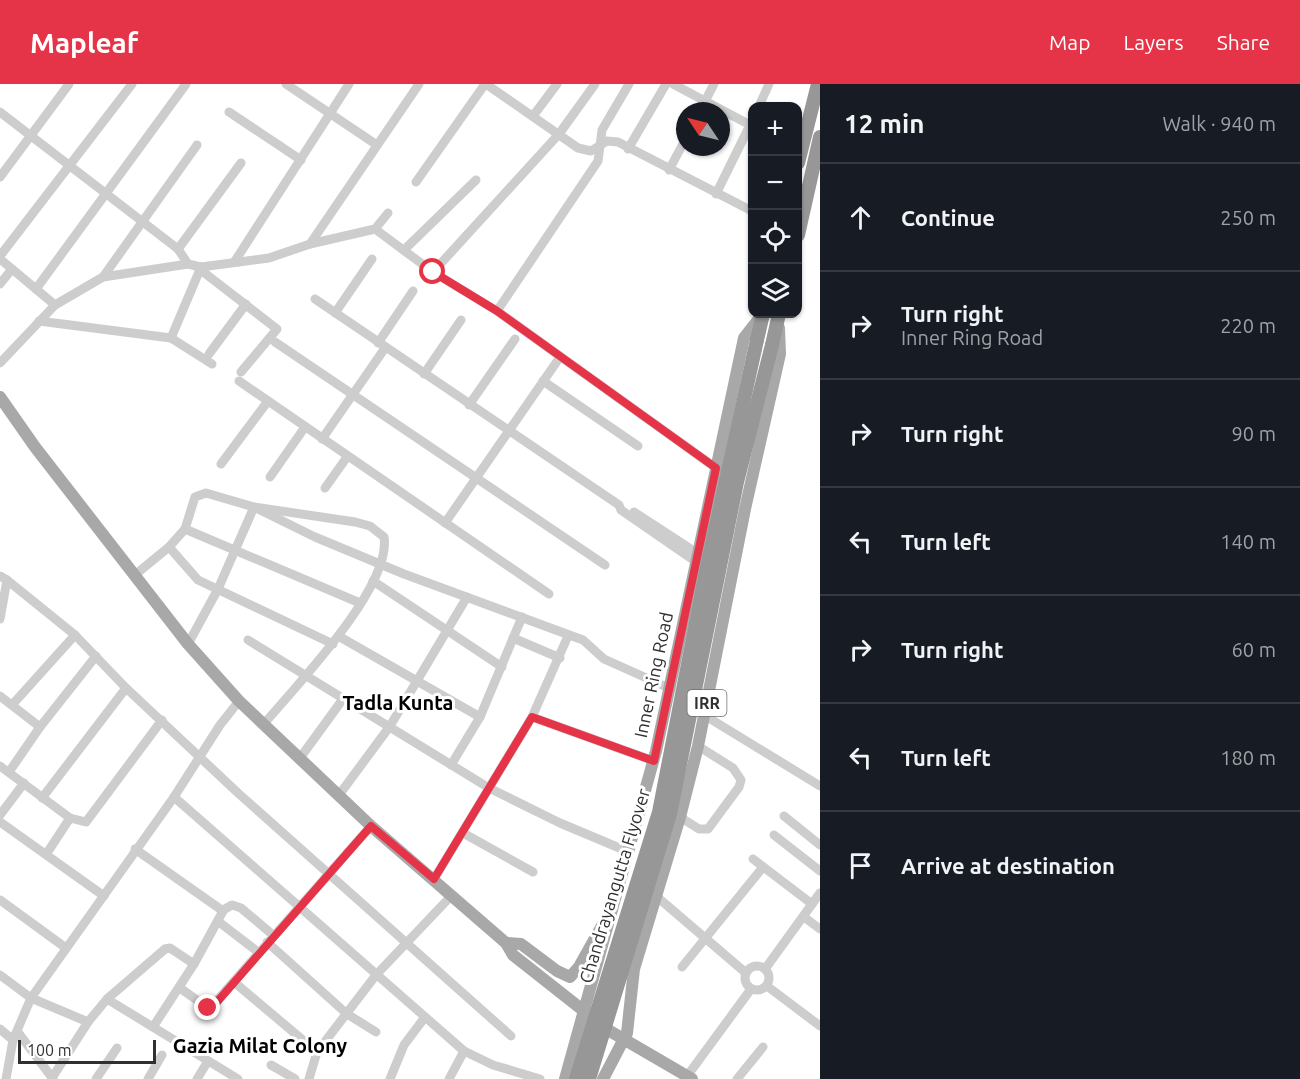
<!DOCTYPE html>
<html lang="en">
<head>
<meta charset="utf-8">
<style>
  :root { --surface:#171b24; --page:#242831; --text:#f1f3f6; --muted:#9ea1a6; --line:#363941; --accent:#e53348 }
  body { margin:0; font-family:Ubuntu,sans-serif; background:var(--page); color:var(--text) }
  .controls { position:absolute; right:18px; top:18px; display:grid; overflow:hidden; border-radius:12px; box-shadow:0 2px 4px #0004 }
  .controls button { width:54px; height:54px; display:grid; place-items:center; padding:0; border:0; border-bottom:2px solid var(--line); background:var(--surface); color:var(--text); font:30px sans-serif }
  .compass { position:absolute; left:676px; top:18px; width:54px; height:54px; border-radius:50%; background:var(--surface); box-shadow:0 2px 4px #0004; rotate:305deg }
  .scale { position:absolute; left:18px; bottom:15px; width:138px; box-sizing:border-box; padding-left:6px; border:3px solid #303030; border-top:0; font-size:16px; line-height:21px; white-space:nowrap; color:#303030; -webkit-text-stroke:4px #fff; paint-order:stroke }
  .stop { position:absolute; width:18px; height:18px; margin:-14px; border:4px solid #e53348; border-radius:50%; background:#fff }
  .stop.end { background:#e53348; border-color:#fff; box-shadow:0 2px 6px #0008 }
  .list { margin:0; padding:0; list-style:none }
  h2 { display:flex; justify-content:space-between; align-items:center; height:78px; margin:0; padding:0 24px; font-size:26px }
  h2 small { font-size:20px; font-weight:400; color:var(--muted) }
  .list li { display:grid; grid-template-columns:39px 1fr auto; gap:18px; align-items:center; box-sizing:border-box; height:108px; padding:0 24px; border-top:2px solid var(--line) }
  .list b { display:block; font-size:22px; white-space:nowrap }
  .list p { margin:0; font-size:20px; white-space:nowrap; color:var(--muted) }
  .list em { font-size:20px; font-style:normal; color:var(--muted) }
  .icon { flex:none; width:33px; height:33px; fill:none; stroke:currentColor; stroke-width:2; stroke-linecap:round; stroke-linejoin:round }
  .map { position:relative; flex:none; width:820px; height:995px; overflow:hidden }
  header { display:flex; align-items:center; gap:36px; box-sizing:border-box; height:84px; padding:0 30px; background:var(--accent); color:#fff }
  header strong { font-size:28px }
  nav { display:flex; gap:33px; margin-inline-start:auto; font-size:21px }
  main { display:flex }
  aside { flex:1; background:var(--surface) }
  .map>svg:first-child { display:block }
</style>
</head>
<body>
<header>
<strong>Mapleaf</strong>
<nav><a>Map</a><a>Layers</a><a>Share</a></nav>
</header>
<main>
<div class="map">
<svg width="820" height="995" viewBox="0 0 820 995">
  <rect width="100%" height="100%" fill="#fff"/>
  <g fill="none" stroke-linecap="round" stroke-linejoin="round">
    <g stroke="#cdcdcd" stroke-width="9">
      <path d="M286,0l91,61"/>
      <path d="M486,0l92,64 13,3 16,-10 11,1 134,69"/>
      <path d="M673,0l79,42"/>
      <path d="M759,22l10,-22"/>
      <path d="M700,27l14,-27"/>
      <path d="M0,28l178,137 10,15"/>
      <path d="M229,28l72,48"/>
      <path d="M533,32l24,-32"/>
      <path d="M628,65l38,-65"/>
      <path d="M669,86l16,-30"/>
      <path d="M0,93l69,-93"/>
      <path d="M416,98l69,-98"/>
      <path d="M716,110l36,-73"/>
      <path d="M375,145l58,43 64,39 219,157"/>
      <path d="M310,160l109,-160"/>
      <path d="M178,165l63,-86"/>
      <path d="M404,166l72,-70"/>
      <path d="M0,172l132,-172"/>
      <path d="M0,175l55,46"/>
      <path d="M235,177l114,-177"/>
      <path d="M202,187l75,58 -36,43"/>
      <path d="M433,188l126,-138 36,-50"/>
      <path d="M103,193l94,-132"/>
      <path d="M0,200l12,-15"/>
      <path d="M36,205l150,-205"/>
      <path d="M315,215l304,206 2,5 74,51"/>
      <path d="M497,227l101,-150 4,-31 27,-46"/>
      <path d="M335,229l37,-54"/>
      <path d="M39,237l132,17 41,26"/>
      <path d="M171,254l30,-71"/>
      <path d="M275,258l330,223"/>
      <path d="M378,259l35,-52"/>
      <path d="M209,270l37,-50"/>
      <path d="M0,279l55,-58 48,-28 85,-13 13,3 68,-9 41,-14 65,-15 13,-16"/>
      <path d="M424,290l37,-54"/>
      <path d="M239,297l310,213"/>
      <path d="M543,297l95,65"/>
      <path d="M469,321l46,-66"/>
      <path d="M322,355l63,-91"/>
      <path d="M221,380l47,-63"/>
      <path d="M270,393l35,-50"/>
      <path d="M325,404l22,-31"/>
      <path d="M634,428l63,41"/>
      <path d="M445,439l115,-166"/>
      <path d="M169,463l29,33 135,64"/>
      <path d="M136,490l33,-27 16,-18"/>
      <path d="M0,492l7,4 -7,39"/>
      <path d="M7,496l68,55 51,53 112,105 273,243"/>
      <path d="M373,497l129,86"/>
      <path d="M340,553l140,80"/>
      <path d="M513,554l47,20"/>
      <path d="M248,556l241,148 71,35 69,29"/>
      <path d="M188,560l30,-55 36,-82 61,30 89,37 179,66 21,19 67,30"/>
      <path d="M0,612l40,31"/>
      <path d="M12,621l63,-70"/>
      <path d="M704,631l116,71"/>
      <path d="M532,633l122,44"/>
      <path d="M263,641c32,-38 129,-138 121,-188l-14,-11 -15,-4 -101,-15 -48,-14 -11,4 -10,32 175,74"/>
      <path d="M300,674l43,-59"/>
      <path d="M451,681l29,-48 42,-100"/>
      <path d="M0,682l70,52 16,4 76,-102"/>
      <path d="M9,688l31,-45 56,-71"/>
      <path d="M339,711l51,-69 77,-129"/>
      <path d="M174,713l290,254 29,14 47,14"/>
      <path d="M42,714l84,-110"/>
      <path d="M0,731l24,-32"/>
      <path d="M784,732l36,29"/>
      <path d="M680,733l19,12h9l31,-42 2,-7 -8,-12 -35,-22"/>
      <path d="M0,738l104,74"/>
      <path d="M463,749l70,39"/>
      <path d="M774,751l46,36"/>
      <path d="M135,765l88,62 -29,53 -41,63"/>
      <path d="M47,769l23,-35"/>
      <path d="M753,775l59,45"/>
      <path d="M434,795l98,-162 36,-81"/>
      <path d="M656,812l90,77"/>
      <path d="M0,816l66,48"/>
      <path d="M223,826l9,-5 9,3 32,27"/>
      <path d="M804,833l16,12"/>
      <path d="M219,838l39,30"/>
      <path d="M267,858l80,72 29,18"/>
      <circle cx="757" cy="894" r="12"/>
      <path d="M682,883l81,-100"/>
      <path d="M765,885l55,-76"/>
      <path d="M0,891l31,23 143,-201 46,-72 19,-24"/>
      <path d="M234,898l83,70"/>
      <path d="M767,902l53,40"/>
      <path d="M180,904l28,20 4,-2 159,-180"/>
      <path d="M107,915l131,80"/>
      <path d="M0,945l13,11 18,-42 57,24 19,-23 58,-50 5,-1 24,16"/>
      <path d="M17,947l36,48"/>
      <path d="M271,981l24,14"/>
      <path d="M52,994l36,-56"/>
      <path d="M6,995l7,-39"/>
      <path d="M96,995l21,-31"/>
      <path d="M148,995l14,-24"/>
      <path d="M197,995l11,-18"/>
      <path d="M309,995l8,-27 59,-77 76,-80"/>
      <path d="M390,995l14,-34 21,-28"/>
      <path d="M449,995l15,-28"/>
      <path d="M685,995l66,-90"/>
      <path d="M737,995l26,-32"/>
    </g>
    <g stroke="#a8a8a8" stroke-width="12">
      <path d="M0,313l35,50 153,197 51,57 132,125 135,117 7,12 95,75 84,49"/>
      <path d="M506,859l15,1 36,27 13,6 9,-10 24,-43"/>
      <path d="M565,995l91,-328 88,-413 18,-23"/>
      <path d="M603,995l24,-46 7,-64 46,-152 18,-71 47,-237 35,-155 -1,-26"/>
    </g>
    <g stroke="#979797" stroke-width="14">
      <path d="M798,79l20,-79"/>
      <path d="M798,151l22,-98"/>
      <path d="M757,256l6,-26"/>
      <path d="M772,261l7,-31"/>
    </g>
    <g stroke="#979797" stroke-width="14">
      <path d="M576,995l83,-267 48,-245 50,-227"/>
      <path d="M589,995l81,-265 67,-332 35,-137"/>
    </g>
  </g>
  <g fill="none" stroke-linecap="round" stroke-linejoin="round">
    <path stroke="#e53348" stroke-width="8" d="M208,924l9,-6 154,-176 63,53 98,-162 122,44 62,-293 -219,-157 -64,-39"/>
  </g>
  <g text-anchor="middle" stroke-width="6" stroke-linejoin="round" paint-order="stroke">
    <rect fill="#fff" stroke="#6e6e6e" stroke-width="1.5" x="687.5" y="606" width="39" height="26" rx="4.5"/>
    <g font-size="16" font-weight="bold" fill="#303030">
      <text x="707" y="625">IRR</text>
    </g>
    <g font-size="18" fill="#303030" stroke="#fff">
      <text transform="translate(654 591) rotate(-78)" y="6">Inner Ring Road</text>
      <text transform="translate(615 802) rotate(-73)" y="6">Chandrayangutta Flyover</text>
    </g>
    <g font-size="20" font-weight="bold" fill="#000" stroke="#fff">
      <text x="398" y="626">Tadla Kunta</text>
      <text x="260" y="969">Gazia Milat Colony</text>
    </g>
  </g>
</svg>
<div class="controls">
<button>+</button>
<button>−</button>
<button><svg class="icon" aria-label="locate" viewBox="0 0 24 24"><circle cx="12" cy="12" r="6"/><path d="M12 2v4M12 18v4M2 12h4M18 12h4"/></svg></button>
<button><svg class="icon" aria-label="layers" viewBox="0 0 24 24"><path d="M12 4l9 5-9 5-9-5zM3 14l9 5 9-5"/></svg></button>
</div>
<svg class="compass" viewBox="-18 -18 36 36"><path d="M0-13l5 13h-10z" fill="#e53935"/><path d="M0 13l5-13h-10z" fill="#9ea1a6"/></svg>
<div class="scale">100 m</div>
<div class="stop" style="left:433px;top:188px"></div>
<div class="stop end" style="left:208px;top:924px"></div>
</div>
<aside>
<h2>12 min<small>Walk · 940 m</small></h2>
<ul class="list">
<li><svg class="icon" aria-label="ahead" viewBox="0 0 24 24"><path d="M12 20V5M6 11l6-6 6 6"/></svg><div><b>Continue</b></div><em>250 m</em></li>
<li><svg class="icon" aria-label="right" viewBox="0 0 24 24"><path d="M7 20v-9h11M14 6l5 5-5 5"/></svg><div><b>Turn right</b><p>Inner Ring Road</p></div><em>220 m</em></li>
<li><svg class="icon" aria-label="right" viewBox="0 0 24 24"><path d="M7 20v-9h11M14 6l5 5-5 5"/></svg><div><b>Turn right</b></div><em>90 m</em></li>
<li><svg class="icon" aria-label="left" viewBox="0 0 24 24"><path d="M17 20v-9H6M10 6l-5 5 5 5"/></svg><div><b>Turn left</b></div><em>140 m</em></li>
<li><svg class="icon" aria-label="right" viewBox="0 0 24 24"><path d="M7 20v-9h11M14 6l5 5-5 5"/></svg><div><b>Turn right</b></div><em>60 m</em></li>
<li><svg class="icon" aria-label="left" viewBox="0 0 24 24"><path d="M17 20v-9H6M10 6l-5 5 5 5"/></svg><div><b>Turn left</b></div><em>180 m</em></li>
<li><svg class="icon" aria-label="arrive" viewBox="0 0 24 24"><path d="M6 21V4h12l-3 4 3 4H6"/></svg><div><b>Arrive at destination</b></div></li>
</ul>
</aside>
</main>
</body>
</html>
